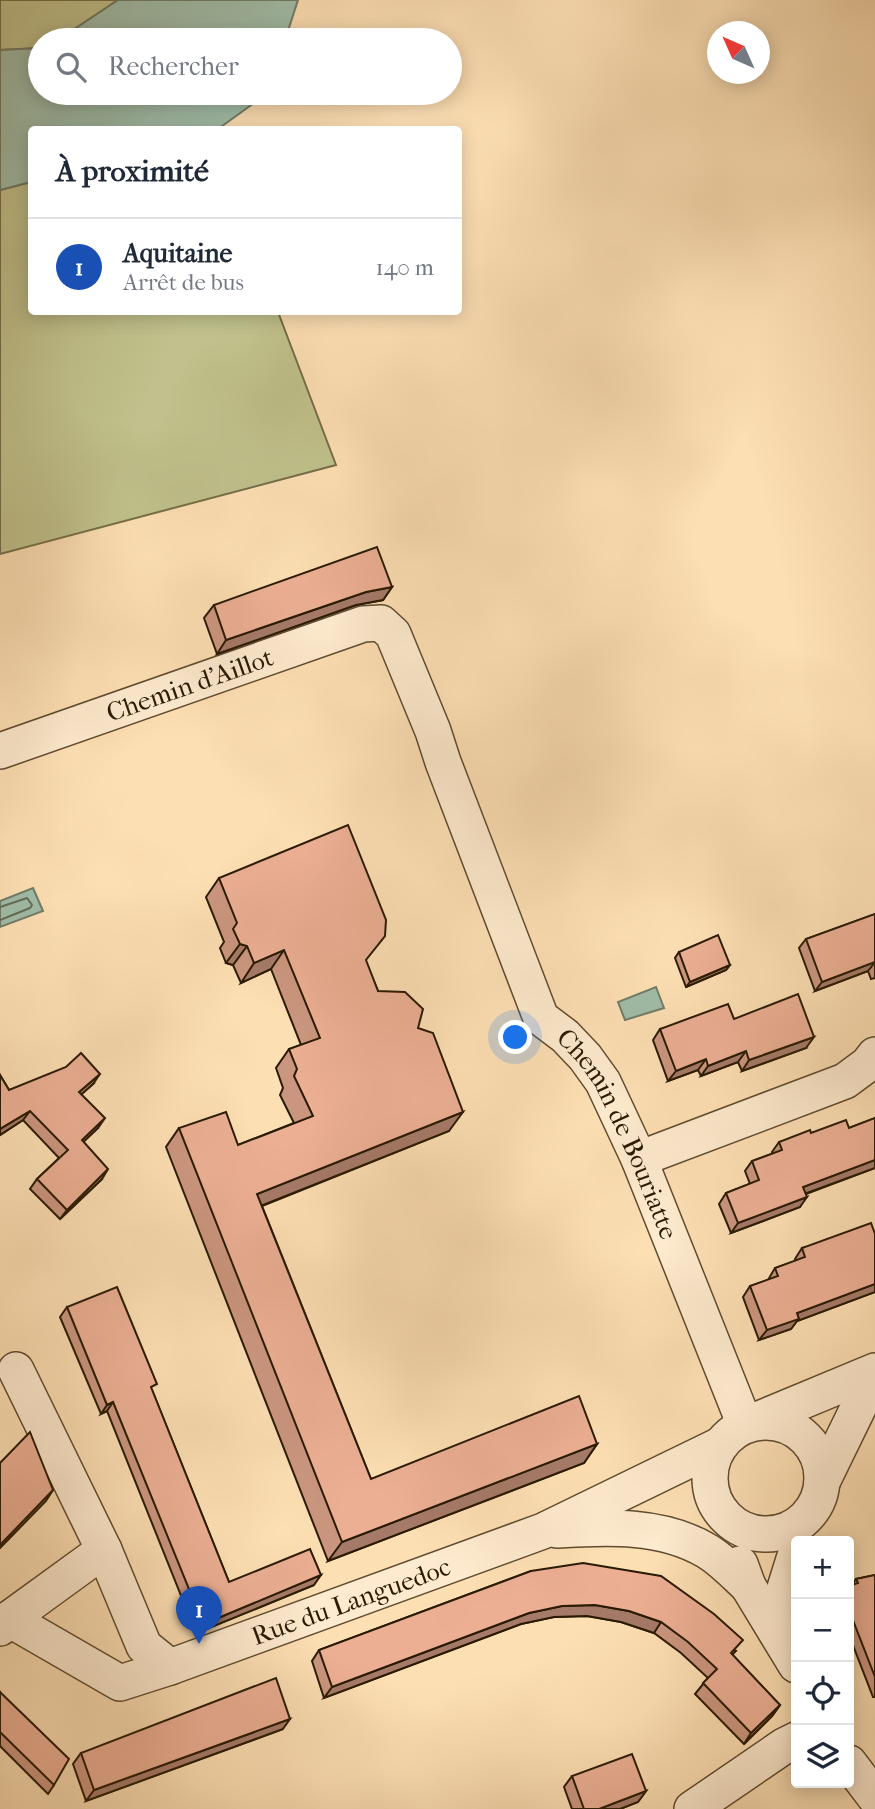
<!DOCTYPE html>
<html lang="fr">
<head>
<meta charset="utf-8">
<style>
  :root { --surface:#fff; --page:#f2f2f3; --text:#1f2937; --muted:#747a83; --line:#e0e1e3; --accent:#8f2418 }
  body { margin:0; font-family:"IM FELL French Canon",serif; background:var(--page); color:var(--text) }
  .controls { position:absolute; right:21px; bottom:21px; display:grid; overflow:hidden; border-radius:7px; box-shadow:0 4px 18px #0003 }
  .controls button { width:63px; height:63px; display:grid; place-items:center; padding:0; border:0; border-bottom:2px solid var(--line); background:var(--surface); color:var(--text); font:35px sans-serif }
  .compass { position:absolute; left:707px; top:21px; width:63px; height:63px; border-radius:50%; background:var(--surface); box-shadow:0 4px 18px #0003; rotate:315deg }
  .you { position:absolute; left:516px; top:1038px; width:24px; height:24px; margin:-18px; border:5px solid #fff; border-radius:50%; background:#1a73e8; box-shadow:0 0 0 10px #1a73e833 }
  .badge { display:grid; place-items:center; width:46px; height:46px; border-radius:50%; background:var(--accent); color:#fff; font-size:23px; font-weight:700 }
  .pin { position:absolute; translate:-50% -58px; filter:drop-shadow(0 2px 4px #0008) }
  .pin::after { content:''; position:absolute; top:37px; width:24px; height:21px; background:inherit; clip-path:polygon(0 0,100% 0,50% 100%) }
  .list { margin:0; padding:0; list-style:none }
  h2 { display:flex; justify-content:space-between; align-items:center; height:91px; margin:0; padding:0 28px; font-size:30px }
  h2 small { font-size:23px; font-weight:400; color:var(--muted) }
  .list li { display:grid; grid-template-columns:46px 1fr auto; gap:21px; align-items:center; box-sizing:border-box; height:98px; padding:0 28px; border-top:2px solid var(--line) }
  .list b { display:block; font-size:26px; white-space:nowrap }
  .list p { margin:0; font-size:23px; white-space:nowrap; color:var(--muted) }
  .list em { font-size:23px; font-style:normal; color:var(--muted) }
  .icon { flex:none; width:38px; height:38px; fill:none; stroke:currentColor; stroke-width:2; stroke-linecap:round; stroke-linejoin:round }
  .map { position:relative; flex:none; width:875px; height:1809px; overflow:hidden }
  .search { position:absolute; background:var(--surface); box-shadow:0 4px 18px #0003; left:28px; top:28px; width:434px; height:77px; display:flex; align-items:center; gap:18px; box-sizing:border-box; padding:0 24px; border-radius:38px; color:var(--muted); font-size:26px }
  .panel { position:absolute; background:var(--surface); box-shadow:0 4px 18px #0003; left:28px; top:126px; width:434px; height:189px; border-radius:7px }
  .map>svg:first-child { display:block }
</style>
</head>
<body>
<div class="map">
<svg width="875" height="1809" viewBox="0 0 875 1809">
  <rect width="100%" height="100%" fill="#fddfb4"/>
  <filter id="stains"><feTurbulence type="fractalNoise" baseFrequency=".00286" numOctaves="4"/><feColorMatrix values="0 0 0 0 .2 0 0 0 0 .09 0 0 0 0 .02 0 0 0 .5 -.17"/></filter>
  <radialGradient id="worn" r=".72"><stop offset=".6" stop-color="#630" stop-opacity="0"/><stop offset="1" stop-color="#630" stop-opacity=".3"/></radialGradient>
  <g fill="#c0c18c" stroke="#756e47" stroke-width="2">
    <path d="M0,0h118l-60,40h-18v8l-40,2z"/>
    <path d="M31,182l1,130h246l58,153 -336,89v-364z"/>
  </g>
  <g fill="#a0bda9" stroke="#717c66" stroke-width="2">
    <path d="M118,0h180l-13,40h-227z"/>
    <path d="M40,48v45h228l-50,36 -186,1 -1,52 -31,8v-140z"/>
    <path d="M33,888l10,23 -43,16v-26z"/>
    <path d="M656,987l8,21 -39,12 -7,-18z"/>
  </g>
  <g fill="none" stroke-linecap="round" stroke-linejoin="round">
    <path stroke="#656c56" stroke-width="2" d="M0,907l27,-9 5,7 -2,3 -30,12"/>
    <g stroke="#5f4b2e" stroke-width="38">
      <g id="minor">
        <path id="s1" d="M0,751l363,-127 18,-1 12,11 40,97 10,31 98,256 24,18 20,21 18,25 36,77 106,266 130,-54"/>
        <path d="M639,1159l206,-78 23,-17 7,-9"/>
        <path d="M16,1370l88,180 40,96 26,21"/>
        <circle cx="766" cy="1478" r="56"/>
        <path d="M822,1482l39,-80 14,-13"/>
        <path d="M557,1530c49,-3 105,-6 150,21 15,9 28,23 41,35"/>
        <path d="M740,1564l8,22 48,79"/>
        <path id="s2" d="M9,1619l111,64 50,-16 373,-136 177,-86"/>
        <path d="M0,1628l9,-9 95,-69"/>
        <path d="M795,1646l-9,-40 -1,-18 11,-35"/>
        <path d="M849,1763l26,34"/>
        <path d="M692,1809l92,-63 12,-6"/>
      </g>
    </g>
    <use href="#minor" stroke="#feeace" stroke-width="35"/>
  </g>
  <g fill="#cb967f" stroke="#2a1a02" stroke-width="2">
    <path d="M392,587l-9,13 -27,5 -139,49 -13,-36 10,-13z"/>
    <path d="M219,878l147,84 12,29 40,37 31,103 -187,75 109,273 226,-35 -13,19 -256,98 -162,-414 13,-19 59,17 56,-22 -14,-28 3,-7 -7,-20 13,-19 12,-4 -30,-76 -30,14 -8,-18 -7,-2 -6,-15 4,-6 -18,-45z"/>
    <path d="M875,914v64l-4,1 -3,-8 -53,20 -16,-43 7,-9z"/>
    <path d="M679,952l51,13 -4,5 -40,17 -11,-29z"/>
    <path d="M734,1019l72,29 -64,23 -4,-9 -37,14 -3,-6 -30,11 -15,-41 7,-11z"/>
    <path d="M0,1075l9,15 84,-6 -12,10 17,34 -15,13 19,38 -42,40 -30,-30 7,-10 22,-21 -36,-38 -23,15z"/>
    <path d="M875,1118v50l-69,26 -6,13 -69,26 -12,-29 7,-11 24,-9 -5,-13 7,-10 20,-7v-2l7,-10 32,-9 38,-5z"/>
    <path d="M875,1234v58l-78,29 -6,8 -32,11 -16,-43 7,-11 18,-6 7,-12 21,-7 -1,-2 7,-11z"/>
    <path d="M67,1307l85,83 77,192 85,3 -110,45 -10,-25 -8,3 -79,-197 -6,3 -41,-97z"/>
    <path d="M531,1571l205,80 -4,4 48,50 -8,11 -28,28 -49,-50 13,-16 -27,-25 -27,-20 -33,-11 -34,-6 -33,1 -33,7 -197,74 -12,-37 7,-11z"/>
    <path d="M875,1575v122h-2l-24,-62v-49l3,-1 4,-6z"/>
    <path d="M0,1692l54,93 -6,9 -48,-48z"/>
    <path d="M283,1729l-197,72 -13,-37 8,-11z"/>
    <path d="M572,1776l74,15 -8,11 -18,7h-48l-8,-22z"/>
  </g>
  <g fill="#a57a68" stroke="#2a1a02" stroke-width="2">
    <path d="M392,587l-9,13 -27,5 -139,49 9,-14 140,-48z"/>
    <path d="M240,944l7,2 -14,19 -7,-2z"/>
    <path d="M284,950l-13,19 -30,14 13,-20z"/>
    <path d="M875,962l-7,9 -53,20 7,-9z"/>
    <path d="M730,965l-4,5 -40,17 4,-5z"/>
    <path d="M814,1037l-8,11 -64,23 7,-11z"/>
    <path d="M746,1051l-8,11 -37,14 7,-10z"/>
    <path d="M706,1059l-8,11 -30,11 8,-10z"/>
    <path d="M100,1074l-7,10 -20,18 6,-10z"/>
    <path d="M30,1111l-7,9 -23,15v-6z"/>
    <path d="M463,1112l-14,19 -206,82 14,-19z"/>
    <path d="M105,1118l-7,10 -23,22 7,-10z"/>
    <path d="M875,1160v8l-79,29 7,-10z"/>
    <path d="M108,1169l-6,10 -42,40 7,-9z"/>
    <path d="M807,1197l-7,10 -69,26 7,-10z"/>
    <path d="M875,1284v8l-78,29 -6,8 -32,11 8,-10 30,-17z"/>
    <path d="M113,1402l-6,9 -6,3 6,-9z"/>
    <path d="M597,1444l-13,19 -256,98 14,-19z"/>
    <path d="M53,1490l-7,11 -46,47v-3z"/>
    <path d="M321,1575l-7,10 -110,45 7,-9z"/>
    <path d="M200,1596l-6,9 -8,3 7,-9z"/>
    <path d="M595,1605l34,6 32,11 -7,11 -33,-11 -34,-6 -33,1 -33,7 -197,74 8,-11 197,-74 33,-7z"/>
    <path d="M780,1705l-8,11 -28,28 7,-11z"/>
    <path d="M290,1719l-7,10 -197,72 8,-11z"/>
    <path d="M646,1791l-8,11 -18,7h-21z"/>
  </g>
  <g fill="#ecaf94" stroke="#2a1a02" stroke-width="2">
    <path d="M377,547l15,40 -26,5 -140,48 -12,-35z"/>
    <path d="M348,825l38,95 -1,16 -19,24 12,31 27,1 18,17 -5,19 15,5 30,79 -206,82 114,285 208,-83 18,48 -255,98 -163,-414 47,-16 12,33 75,-29 -19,-40 3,-7 -8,-20 31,-11 -36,-88 -30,13 -7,-17 -7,-2 -7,-15 4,-6 -18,-45z"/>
    <path d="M875,914v48l-53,20 -16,-43z"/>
    <path d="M718,935l12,30 -40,17 -11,-30z"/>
    <path d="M798,994l16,43 -65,23 -3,-9 -38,15 -2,-7 -30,12 -16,-42 68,-25 6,15z"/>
    <path d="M81,1053l19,21 -21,18 26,26 -23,22 26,29 -41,41 -30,-31 31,-29 -38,-39 -30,18v-54l9,15 57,-23z"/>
    <path d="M875,1118v42l-72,27 4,10 -69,26 -12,-30 33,-13 -7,-19 30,-11 -3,-8 31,-12 1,3 35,-13 3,8z"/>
    <path d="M871,1223l4,11v50l-78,29 2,6 -32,11 -17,-44 28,-10 -3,-8 30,-11 -3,-9z"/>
    <path d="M117,1287l40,97 -6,3 78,195 81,-33 11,26 -110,46 -11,-25 -7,3 -80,-197 -6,3 -40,-98z"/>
    <path d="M30,1432l23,58 -53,55v-82z"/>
    <path d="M583,1563l78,13 53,38 29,26 -12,13 49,52 -29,28 -48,-50 14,-14 -29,-27 -27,-20 -32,-11 -34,-6 -33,1 -33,7 -197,74 -13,-37 212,-79z"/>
    <path d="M875,1575v102l-26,-67v-24l9,-3 -2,-4z"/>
    <path d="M276,1678l14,41 -196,71 -13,-37z"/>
    <path d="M0,1692l69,67 -15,26 -54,-53z"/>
    <path d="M632,1754l14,37 -47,18h-15l-12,-33z"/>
  </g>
  <g text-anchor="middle" stroke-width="5" stroke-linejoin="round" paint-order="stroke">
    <g font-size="26" fill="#2a1a02" stroke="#feeace">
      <text dy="9" stroke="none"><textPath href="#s1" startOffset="201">Chemin d'Aillot</textPath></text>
      <text dy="9" stroke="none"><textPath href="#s1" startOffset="973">Chemin de Bouriatte</textPath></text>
      <text dy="9" stroke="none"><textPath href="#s2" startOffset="373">Rue du Languedoc</textPath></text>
    </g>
  </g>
  <rect width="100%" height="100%" filter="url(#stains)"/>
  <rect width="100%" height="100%" fill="url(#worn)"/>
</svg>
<div class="controls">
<button>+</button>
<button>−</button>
<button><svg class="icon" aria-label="locate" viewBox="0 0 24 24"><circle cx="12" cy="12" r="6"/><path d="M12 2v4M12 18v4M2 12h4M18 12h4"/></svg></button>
<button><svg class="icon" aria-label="layers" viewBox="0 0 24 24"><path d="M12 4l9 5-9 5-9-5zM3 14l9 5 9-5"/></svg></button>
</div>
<svg class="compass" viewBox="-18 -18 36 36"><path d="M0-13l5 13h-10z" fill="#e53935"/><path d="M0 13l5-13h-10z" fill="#747a83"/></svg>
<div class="you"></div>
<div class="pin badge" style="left:199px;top:1644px;background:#1a4fb4">1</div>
<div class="search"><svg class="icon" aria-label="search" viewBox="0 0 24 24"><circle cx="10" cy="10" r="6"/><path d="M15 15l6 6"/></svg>Rechercher</div>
<section class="panel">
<h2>À proximité<small></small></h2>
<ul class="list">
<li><span class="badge" style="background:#1a4fb4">1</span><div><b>Aquitaine</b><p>Arrêt de bus</p></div><em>140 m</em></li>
</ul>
</section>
</div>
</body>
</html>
